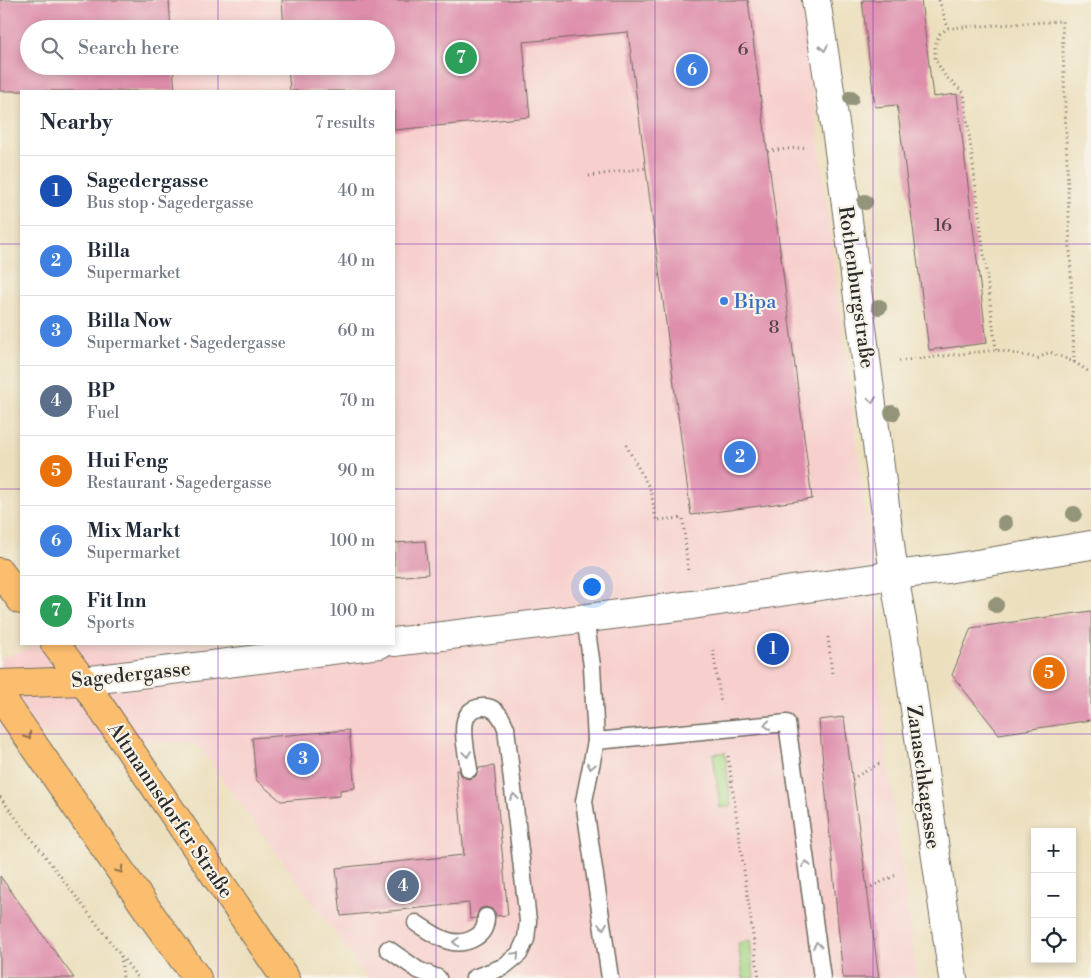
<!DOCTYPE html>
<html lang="en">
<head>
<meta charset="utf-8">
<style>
  :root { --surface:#fff; --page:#f6f6f7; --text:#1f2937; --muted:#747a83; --line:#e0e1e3; --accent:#b5179e }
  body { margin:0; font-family:"Libre Bodoni",serif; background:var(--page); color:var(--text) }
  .controls { position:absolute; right:15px; bottom:15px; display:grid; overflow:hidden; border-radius:0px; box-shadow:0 2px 8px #0003 }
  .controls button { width:45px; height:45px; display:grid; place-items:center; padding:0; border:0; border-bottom:1px solid var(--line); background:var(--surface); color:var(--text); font:25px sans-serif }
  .you { position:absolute; left:591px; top:586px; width:18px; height:18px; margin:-12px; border:4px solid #fff; border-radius:50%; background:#1a73e8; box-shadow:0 0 0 8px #1a73e833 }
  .badge { display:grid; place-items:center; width:32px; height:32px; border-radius:50%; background:var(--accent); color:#fff; font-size:16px; font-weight:700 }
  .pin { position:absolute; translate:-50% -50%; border:2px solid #fff; box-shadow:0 1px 5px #0006 }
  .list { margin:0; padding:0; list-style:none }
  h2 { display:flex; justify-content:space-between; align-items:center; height:65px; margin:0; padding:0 20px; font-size:21px }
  h2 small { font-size:16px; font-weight:400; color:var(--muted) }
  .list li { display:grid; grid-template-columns:32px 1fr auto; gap:15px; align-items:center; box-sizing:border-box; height:70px; padding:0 20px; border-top:1px solid var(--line) }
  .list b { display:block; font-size:19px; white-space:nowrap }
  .list p { margin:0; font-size:16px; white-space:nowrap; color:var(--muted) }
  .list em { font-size:16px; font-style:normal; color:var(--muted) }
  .icon { flex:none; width:28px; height:28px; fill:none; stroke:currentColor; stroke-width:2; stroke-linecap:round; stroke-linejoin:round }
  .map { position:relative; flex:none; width:1091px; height:978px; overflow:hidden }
  .search { position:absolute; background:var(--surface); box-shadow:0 2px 8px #0003; left:20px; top:20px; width:375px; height:55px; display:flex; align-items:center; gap:12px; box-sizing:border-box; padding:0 18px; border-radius:28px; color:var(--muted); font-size:19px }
  .panel { position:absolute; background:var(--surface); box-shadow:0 2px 8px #0003; left:20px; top:90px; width:375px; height:555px; border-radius:0px }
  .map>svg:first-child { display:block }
</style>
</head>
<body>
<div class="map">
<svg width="1091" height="978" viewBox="0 0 1091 978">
  <rect width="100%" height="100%" fill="#f7f3e8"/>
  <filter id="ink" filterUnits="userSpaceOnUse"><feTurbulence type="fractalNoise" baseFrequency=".02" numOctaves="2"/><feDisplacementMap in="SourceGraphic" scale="10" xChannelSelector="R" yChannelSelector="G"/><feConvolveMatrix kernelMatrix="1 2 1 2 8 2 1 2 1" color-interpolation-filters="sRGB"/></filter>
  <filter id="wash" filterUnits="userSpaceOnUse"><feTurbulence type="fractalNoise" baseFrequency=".0096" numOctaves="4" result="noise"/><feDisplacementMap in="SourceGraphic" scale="20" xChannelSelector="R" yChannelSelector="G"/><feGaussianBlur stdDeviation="1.12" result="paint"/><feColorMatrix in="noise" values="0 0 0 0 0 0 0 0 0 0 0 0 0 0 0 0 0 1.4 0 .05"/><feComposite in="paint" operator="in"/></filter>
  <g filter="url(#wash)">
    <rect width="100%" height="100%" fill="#ecdfbd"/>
    <path fill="#f7d0ce" d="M104,0h697l63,502 22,251 31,225h-549l-171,-234 -197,-13v-75l1,2 40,-14h353v-553h-284l-1,-25h277v-37h-280z"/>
    <g fill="#a6d785" stroke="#688158">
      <path d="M725,752l6,54 -11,2 -7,-54z"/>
      <path d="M750,940l4,38h-11l-5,-35z"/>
    </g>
    <g id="blocks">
      <g fill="#de8dab">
        <path d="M0,0h169l2,29h-142v37h144l2,25h-175z"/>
        <path d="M282,0h466l64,499 -121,16 -63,-483 -105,10 7,75 -136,13v-39h-104l-2,-25h98v-37h-102z"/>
        <path d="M862,0h59l12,97 24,-3 30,249 -58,7 -32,-245 -22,2z"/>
        <path d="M425,541l3,33 -34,3v-34z"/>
        <path d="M1091,611v109l-92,14 -47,-59 19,-47z"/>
        <path d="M844,717l23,172 12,89h-36l-24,-258z"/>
        <path d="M349,730l6,58 -15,2v6l-59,5 -25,-21 -4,-42z"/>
        <path d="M494,766l14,149 -12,1 -1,-4 -3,-3 -6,-2 -5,1 -3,3 -2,7 -6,1 -1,-16 -128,13 -5,-48 128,-13 -8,-85h3l2,5 4,3 5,1 6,-3 2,-4 1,-4z"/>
        <path d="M0,876l74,102h-74z"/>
      </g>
    </g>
  </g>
  <g filter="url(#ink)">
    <use href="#blocks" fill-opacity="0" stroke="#6f6a5e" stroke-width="1"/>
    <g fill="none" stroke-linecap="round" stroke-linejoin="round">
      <g stroke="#6f6a5e" stroke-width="19">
        <g id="lane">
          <path d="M585,618l7,48 4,75"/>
          <path d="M469,769c-2,-14 -8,-39 -3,-51 2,-5 6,-9 11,-10 16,-5 24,7 29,20l22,193 -2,18 -7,15 -16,13 -29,11"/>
          <path d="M416,923c19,12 38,28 60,14 8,-5 10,-11 10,-20"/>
          <path d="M388,949l30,21 20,8"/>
          <path d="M610,978l-26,-177 12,-60 191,-18 35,255"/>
        </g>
      </g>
      <g stroke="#6f6a5e" stroke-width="30">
        <g id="street">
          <path d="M816,0l22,143 56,432 11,63 48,340"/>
          <path d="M394,642l298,-37 202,-30 53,-6 144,-24"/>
          <path d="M83,681l297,-37"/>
        </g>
      </g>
      <g stroke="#6f6a5e" stroke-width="30">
        <g id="primary">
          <path d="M0,572l21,28"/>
          <path d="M55,644l28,37 202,297"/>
          <path d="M0,684l83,-3"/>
          <path d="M0,696l149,216 48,66"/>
        </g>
      </g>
      <g stroke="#6f6a5e" stroke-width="3" stroke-dasharray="1 4" stroke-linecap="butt">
        <path d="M939,0l9,28"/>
        <path d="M768,151l39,-4"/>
        <path d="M589,176l57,-8"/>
        <path d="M996,350l-32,-257 -19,-17 -10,-17v-14l5,-11 8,-6 114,-7 12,341"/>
        <path d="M899,361l97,-11 42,8 12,-6 24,10 17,11"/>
        <path d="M626,445l25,46 5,29 27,-2 5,54"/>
        <path d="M828,637l4,37"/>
        <path d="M713,650l8,53"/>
        <path d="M728,756l31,222"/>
        <path d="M852,779l30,-17"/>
        <path d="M0,797l138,181"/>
        <path d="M867,889l29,-14"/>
        <path d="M121,956l2,22"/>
      </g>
      <use href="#lane" stroke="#fff" stroke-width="16"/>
      <use href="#street" stroke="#fff" stroke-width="28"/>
      <use href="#primary" stroke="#fbbd6e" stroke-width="28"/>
    </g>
    <g fill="#939479">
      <circle cx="851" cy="98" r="8"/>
      <circle cx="865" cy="202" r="8"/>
      <circle cx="879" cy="307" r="8"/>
      <circle cx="892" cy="413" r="8"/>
      <circle cx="1074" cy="514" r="8"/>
      <circle cx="1005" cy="523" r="8"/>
      <circle cx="996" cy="605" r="8"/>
    </g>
    <defs><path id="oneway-chevron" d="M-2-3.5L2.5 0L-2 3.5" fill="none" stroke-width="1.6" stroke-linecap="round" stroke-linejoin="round" transform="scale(1.25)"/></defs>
    <g stroke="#a0a0a0">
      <use href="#oneway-chevron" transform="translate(824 48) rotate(81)"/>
      <use href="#oneway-chevron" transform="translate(872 400) rotate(83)"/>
      <use href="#oneway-chevron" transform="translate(767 725) rotate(175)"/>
      <use href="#oneway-chevron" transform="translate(467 754) rotate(83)"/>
      <use href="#oneway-chevron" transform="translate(591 766) rotate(101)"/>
      <use href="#oneway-chevron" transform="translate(514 797) rotate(-96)"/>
      <use href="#oneway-chevron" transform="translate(806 864) rotate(-98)"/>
      <use href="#oneway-chevron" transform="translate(603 926) rotate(81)"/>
      <use href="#oneway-chevron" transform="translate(456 942) rotate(-178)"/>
      <use href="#oneway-chevron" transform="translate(817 945) rotate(-98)"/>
      <use href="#oneway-chevron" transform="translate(516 955) rotate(-47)"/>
    </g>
    <g stroke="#93744c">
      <use href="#oneway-chevron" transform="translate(28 736) rotate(55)"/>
      <use href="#oneway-chevron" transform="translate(120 870) rotate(55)"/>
    </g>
  </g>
  <path fill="none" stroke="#7b2cbf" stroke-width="1" stroke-opacity="0.55" d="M218,0v29M436,0v978M655,0v978M873,0v978M218,66v25M0,244h21M394,244h697M0,489h21M394,489h697M218,644v334M0,734h1091"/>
  <circle fill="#3f7fe0" stroke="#f7f3e8" stroke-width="2" cx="724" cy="301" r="5"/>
  <g text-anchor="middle" stroke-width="4.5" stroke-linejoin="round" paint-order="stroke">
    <g font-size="18" fill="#58444b">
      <text x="743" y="55">6</text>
      <text x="943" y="231">16</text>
      <text x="774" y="333">8</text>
    </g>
    <g font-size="20" fill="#2b2b2b" stroke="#f7f3e8">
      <text transform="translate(857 287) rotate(82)" y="7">Rothenburgstraße</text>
      <text transform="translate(131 674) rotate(-6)" y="7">Sagedergasse</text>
      <text transform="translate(924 777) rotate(82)" y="7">Zanaschkagasse</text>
      <text transform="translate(171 810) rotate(56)" y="7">Altmannsdorfer Straße</text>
    </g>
    <g font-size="20" fill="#366cbe" stroke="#f7f3e8" text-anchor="start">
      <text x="734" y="308">Bipa</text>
    </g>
  </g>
</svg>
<div class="controls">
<button>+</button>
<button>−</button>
<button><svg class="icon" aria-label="locate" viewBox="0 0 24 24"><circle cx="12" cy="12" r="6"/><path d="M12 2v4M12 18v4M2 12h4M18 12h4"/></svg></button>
</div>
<div class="you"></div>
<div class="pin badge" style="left:773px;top:649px;background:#1a4fb4">1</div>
<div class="pin badge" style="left:740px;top:457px;background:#3f7fe0">2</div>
<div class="pin badge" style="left:303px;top:759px;background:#3f7fe0">3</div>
<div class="pin badge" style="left:403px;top:886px;background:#5c6f8a">4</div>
<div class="pin badge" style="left:1049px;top:673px;background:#e8710a">5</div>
<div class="pin badge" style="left:692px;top:70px;background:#3f7fe0">6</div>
<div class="pin badge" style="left:461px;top:58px;background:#2e9e5b">7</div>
<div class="search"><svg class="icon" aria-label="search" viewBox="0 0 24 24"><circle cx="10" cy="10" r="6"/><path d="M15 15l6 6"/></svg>Search here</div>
<section class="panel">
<h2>Nearby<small>7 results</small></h2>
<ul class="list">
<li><span class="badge" style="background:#1a4fb4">1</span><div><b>Sagedergasse</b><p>Bus stop · Sagedergasse</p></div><em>40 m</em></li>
<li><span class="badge" style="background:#3f7fe0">2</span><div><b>Billa</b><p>Supermarket</p></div><em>40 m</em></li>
<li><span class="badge" style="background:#3f7fe0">3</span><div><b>Billa Now</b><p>Supermarket · Sagedergasse</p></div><em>60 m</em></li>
<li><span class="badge" style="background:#5c6f8a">4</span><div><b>BP</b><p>Fuel</p></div><em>70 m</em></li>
<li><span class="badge" style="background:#e8710a">5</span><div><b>Hui Feng</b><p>Restaurant · Sagedergasse</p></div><em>90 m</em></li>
<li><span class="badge" style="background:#3f7fe0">6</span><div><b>Mix Markt</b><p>Supermarket</p></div><em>100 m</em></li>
<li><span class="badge" style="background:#2e9e5b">7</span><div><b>Fit Inn</b><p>Sports</p></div><em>100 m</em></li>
</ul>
</section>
</div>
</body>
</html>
